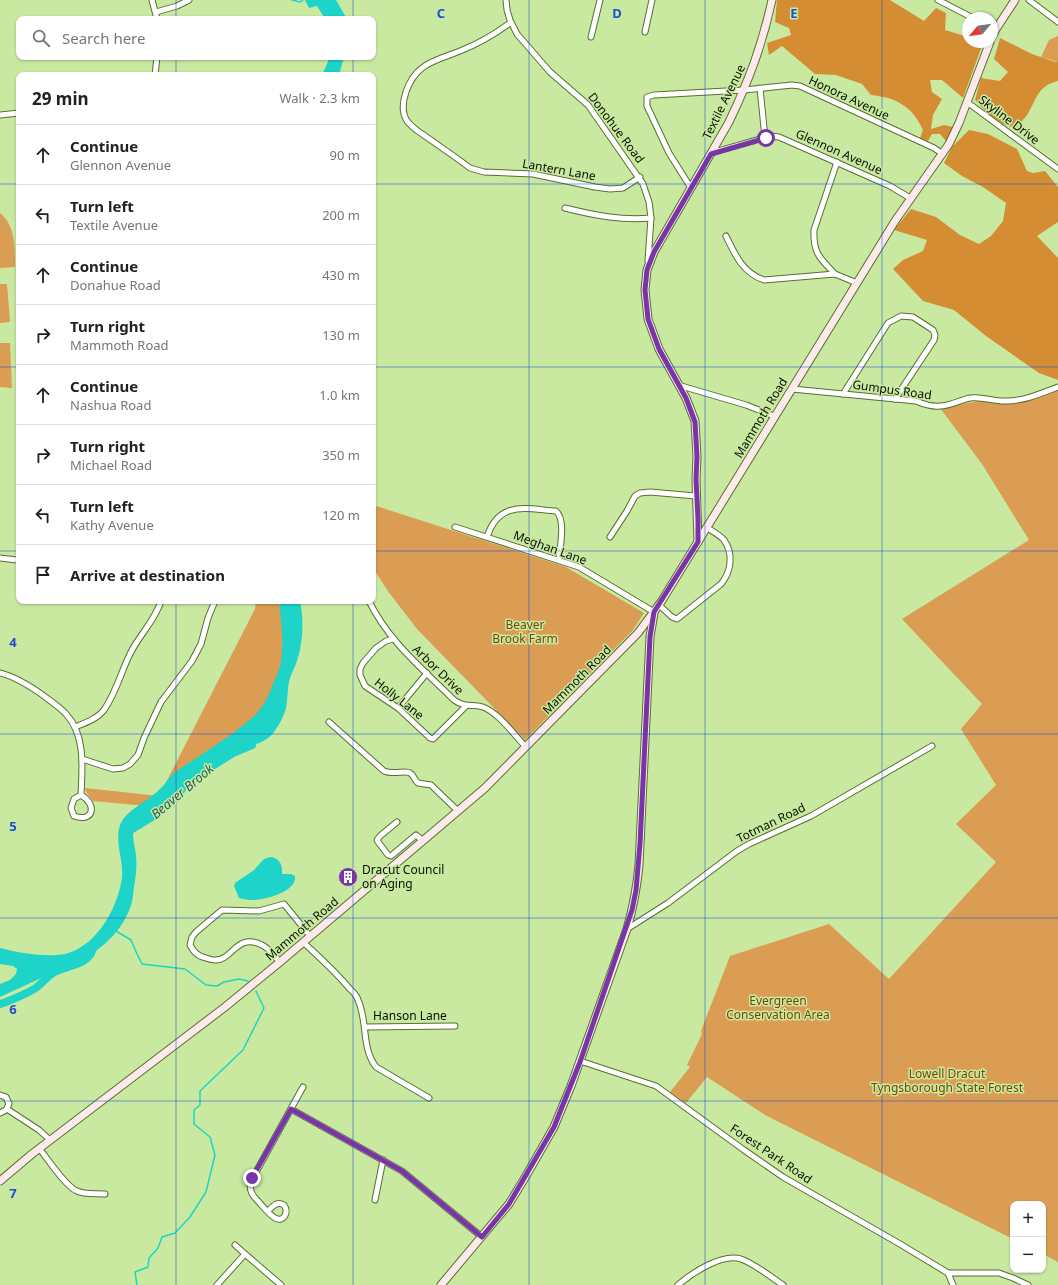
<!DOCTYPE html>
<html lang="en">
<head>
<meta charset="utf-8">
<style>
  :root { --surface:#fff; --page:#f2f2f2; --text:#202124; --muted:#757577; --line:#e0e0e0 }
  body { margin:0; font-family:"Noto Sans",sans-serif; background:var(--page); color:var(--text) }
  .controls { position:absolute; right:12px; bottom:12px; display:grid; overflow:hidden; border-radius:8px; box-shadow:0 1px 3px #0004 }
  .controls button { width:36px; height:36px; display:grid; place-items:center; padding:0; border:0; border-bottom:1px solid var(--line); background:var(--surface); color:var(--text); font:20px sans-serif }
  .compass { position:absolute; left:962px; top:12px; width:36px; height:36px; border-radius:50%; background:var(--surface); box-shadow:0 1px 3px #0004; rotate:241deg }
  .stop { position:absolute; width:12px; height:12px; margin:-9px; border:3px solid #7935a8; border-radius:50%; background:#fff }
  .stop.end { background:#7935a8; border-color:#fff; box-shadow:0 1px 4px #0008 }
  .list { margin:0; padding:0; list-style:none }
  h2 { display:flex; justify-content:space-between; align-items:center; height:52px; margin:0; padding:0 16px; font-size:17px }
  h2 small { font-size:13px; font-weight:400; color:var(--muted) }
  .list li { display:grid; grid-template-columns:26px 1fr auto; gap:12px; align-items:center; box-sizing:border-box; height:60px; padding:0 16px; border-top:1px solid var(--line) }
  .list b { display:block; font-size:15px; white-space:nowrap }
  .list p { margin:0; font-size:13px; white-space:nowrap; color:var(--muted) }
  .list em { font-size:13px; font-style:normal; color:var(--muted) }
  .icon { flex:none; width:22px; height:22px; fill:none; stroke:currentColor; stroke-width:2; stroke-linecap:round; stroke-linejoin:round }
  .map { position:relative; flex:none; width:1058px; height:1285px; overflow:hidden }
  .search { position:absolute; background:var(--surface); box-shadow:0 1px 3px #0004; left:16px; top:16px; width:360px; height:44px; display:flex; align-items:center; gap:10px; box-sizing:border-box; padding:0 14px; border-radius:8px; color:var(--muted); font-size:15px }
  .panel { position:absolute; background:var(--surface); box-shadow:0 1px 3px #0004; left:16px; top:72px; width:360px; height:532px; border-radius:8px }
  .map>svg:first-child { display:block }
</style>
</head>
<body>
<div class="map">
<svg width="1058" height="1285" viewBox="0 0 1058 1285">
  <rect width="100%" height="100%" fill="#c9e9a1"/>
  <g fill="#db9c53">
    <path d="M1058,36v26l-17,-5 8,-17z"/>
    <path d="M0,213c16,13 15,36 15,54l-15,1z"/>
    <path d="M0,284h7l3,38 -10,1z"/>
    <path d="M0,343h10l2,45 -12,-1z"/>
    <path d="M1058,389v873l-15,-8v-50h-30v35l-248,-124 -58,-38 -21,26 -16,-11 20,-25 -3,-2 15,-31 -1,-3 29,-75 99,-32 60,55 107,-117 -40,-38 40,-39 -35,-56 21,-25 -80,-85 127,-79 -47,-76 -42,-56 39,-7 17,2z"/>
    <path d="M373,505l193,62 78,46 -11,17 -108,110 -108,-111 -30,-39 -14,-22z"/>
    <path d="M256,601h24l8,26 -4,46 -21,55 -52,29 -53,50 -65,-6 -7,-9 -1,-4 74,8 96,-187z"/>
  </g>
  <g fill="#d58d34">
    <path d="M777,0h113l34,21 12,-13 10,5 -1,17 23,7v5l15,1 -20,55 -21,-18h-12l2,12 10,7 -9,16 -2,14 13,-4 9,2 -6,15 -7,-8h-8l-4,7 -8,-3 3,-8c-11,-24 -26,-32 -52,-35l-9,-11 -26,-9 -21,-1 -33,-28 -13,9 -2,-12 24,-8 -2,-7 -14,-6z"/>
    <path d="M1000,38l32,16 23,8h3v19c-21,5 -21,18 -31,34 -3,4 -7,8 -10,12 -14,2 -33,-17 -42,-27l6,-22 19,3 8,-9 -14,-13z"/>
    <path d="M969,130l19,4 29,15 10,22 6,2 12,-2 13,16v35l-21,14 21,22v122l-19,-7 -53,-37 -32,-26 -31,-9 -30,-32 10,-9 20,-9 4,-11 -33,-10 17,-21 25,8 24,18 19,9 12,-8 12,-15 3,-18 -23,-16 -21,-11 -18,-13 8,-16z"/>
  </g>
  <g fill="#1ed4c9">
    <path d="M305,0h31l11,19h-18c0,-7 -2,-11 -9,-14l-11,3z"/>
    <path d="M330,57h14l-5,18h-17z"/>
    <path d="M279,601h21c4,18 3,42 -3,60 -2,6 -5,11 -7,17 -3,10 -2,20 -4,30 -2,8 -7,17 -12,24 -11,15 -31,13 -46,20 -16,7 -29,23 -41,35 -10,8 -21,16 -32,24 -6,4 -15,7 -19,14 -6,10 -1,20 0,30 1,12 0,21 -2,32 -1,6 -1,13 -3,18 -7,23 -25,40 -44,52l-87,40v-13l10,-4 6,-6 1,-5 -4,-3 -13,-2v-16c19,5 38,8 57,7 36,-2 61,-45 65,-78 2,-19 -11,-42 2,-59 9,-11 26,-19 36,-29 5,-4 8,-11 14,-16 9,-7 20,-13 30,-20 16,-11 40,-26 53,-40 8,-9 12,-18 16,-29 3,-7 7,-15 8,-23 3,-20 0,-40 -2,-60z"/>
    <path d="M270,857c9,0 13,8 12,17h9l4,2c2,16 -31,24 -44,24 -4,0 -8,-1 -12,-2l-5,-12 1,-3 19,-13 10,-11z"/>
  </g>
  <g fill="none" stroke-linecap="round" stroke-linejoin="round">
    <g stroke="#1ed4c9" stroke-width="1.5">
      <path d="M292,0l8,2 3,-2"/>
      <path d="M116,931l15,9 6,14 5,10 43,5 21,16 11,1 7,-4 15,-3 9,2"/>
      <path d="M137,1285l-2,-13 13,-5 1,-9 9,-10 4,-11 13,-4 15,-16 16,-25 9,-37 -5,-18 -16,-13v-14l6,-5v-14l43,-41 21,-42 -8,-17"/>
    </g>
    <g stroke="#1ed4c9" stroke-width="8">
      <path d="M318,0l12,19"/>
      <path d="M127,832l28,-17 5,-6 7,-4 11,-10 6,-9 17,-13 32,-20 19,-8"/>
      <path d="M0,1004c7,-2 31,-12 37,-17 6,-5 10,-10 16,-14 11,-7 29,-7 37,-18 2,-2 2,-6 4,-8"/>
    </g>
    <g stroke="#56712e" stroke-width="7">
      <g id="street">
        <path d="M152,0l5,19"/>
        <path d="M506,0l1,10 3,10 7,14 33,38 38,33 55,79 6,18 2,16 -3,43"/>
        <path d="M938,0l35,18"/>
        <path d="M1029,0l29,22"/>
        <path d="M156,12l21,-6 12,-6"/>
        <path d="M510,23c-15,11 -32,21 -50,28 -12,5 -28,9 -38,17 -13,10 -25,37 -15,53 5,7 14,12 21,17 14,10 29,20 42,30l14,4 49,2 62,13 15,2 13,-1 17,-11"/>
        <path d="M645,32l7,-32"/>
        <path d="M591,37l9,-37"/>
        <path d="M155,75l2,-18"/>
        <path d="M760,88l5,50"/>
        <path d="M967,102l91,67"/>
        <path d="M0,115l19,-2"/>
        <path d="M711,153l60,-17 8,1 111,49 20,12"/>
        <path d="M691,188l-22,-35 -22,-47v-9l7,-2 90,-5 48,-5 8,1 134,62 9,6"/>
        <path d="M565,208c28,7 57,13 86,10"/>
        <path d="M726,236c9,19 17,37 38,44l71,-6 22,9"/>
        <path d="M835,274c-15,-16 -22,-20 -21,-44l23,-68"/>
        <path d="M678,385l68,20 28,11"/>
        <path d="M792,389l124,12c7,3 16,6 24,5 10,0 20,-6 30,-8 13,-2 24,4 37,3 17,0 35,-8 51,-14"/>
        <path d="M843,394l45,-71 13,-7 12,1 20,13 2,5 -1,5 -39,59"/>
        <path d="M455,527l124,40 75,45"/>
        <path d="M487,537c12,-37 39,-28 69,-26 10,9 4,35 3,49"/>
        <path d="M610,537l17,-26 8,-15 5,-3 10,-1 46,4"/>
        <path d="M0,558l17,2"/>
        <path d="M369,601c20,41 54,68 85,99 13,9 18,3 29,7 16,6 31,28 43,40"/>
        <path d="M659,605l13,12 5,2 44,-35c10,-12 13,-30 3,-44 -4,-5 -12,-9 -18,-13"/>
        <path d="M393,639l-7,2 -10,7 -13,15 -3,6v6l5,11 33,22 32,30 3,1 33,-33"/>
        <path d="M0,673c16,4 30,13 44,23 8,6 17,12 23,19 19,22 15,54 14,80"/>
        <path d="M398,708l29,-35"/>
        <path d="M329,722l55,49c9,4 22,-1 26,2 4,2 4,7 8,10l13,2 27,26"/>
        <path d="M75,727c10,-4 22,-8 29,-17 12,-17 17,-38 26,-56 9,-19 25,-33 31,-53"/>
        <path d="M82,759l31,10 10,-1 7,-4 8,-9 6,-17 17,-36 31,-41 9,-17 7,-26 7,-17"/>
        <path d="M81,795c17,10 12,28 -7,21l-3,-8 3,-9z"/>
        <path d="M397,822l-17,14 -3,4 2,3 9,12 3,1 25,-21 7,6"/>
        <path d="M627,929l41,-26 69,-52 12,-7 62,-28 121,-70"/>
        <path d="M303,942c16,15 32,29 46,46 3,3 8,7 9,12 10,22 3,47 18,67l53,31"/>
        <path d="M280,962c-5,-5 -11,-14 -18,-17 -25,-13 -30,16 -47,15 -3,0 -6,-1 -9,-2 -9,-2 -12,-6 -16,-13l2,-8 4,-5 26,-22 37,1 25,-7 26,32"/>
        <path d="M365,1027l90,-1"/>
        <path d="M580,1061l76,25 88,64 39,27 117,67 48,29h51l14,5 15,7"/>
        <path d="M0,1095l6,2 3,7 -3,6 -6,3"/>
        <path d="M7,1109l32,21 11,10"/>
        <path d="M291,1109l111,62 80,66"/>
        <path d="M39,1148c8,10 27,39 38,43 8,4 19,2 28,3"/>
        <path d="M375,1200l8,-40"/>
        <path d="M268,1211c5,-5 9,-10 16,-6 5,7 0,18 -9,13 -7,-4 -13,-13 -19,-19 -5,-5 -7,-11 -5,-18l52,-94"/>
        <path d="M235,1245l10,9"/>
        <path d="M948,1273l5,12"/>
        <path d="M217,1285l28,-31 36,31"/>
        <path d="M678,1285c14,-12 44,-32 63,-26 14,5 30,18 42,26"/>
      </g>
    </g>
    <g stroke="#56712e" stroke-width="9">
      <g id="secondary">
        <path d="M992,37l4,-8 19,-29"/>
        <path d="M698,542l-2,-63 1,-22 -2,-36 -9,-23 -27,-49 -11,-30 -3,-29 2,-20 7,-18 75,-130c20,-42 33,-76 43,-122"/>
        <path d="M0,1181l32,-27 193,-147 55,-45 205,-174 153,-155 23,-31 234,-381 54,-77 10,-21 31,-81"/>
        <path d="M441,1285l68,-81 17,-28 28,-49 17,-41 56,-157c6,-21 10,-42 12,-64l11,-228 4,-24"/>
      </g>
    </g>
    <use href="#street" stroke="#fff" stroke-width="5"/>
    <use href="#secondary" stroke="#feeaed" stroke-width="7"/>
  </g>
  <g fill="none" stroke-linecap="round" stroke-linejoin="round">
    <path stroke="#7935a8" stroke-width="5" d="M252,1178l39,-69 111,62 80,66 27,-33 45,-77 26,-65 52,-152 4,-20 4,-46 10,-207 4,-25 44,-70v-23l-2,-40 1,-22 -2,-35 -9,-24 -27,-49 -11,-30 -3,-29 2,-20 7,-18 57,-98 55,-16"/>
  </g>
  <path fill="none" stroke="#1d4ed8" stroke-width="1" stroke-opacity="0.55" d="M176,0v19M353,0v19M529,0v1285M705,0v1285M882,0v1285M176,57v18M353,57v18M0,184h19M373,184h685M0,367h19M373,367h685M0,551h19M373,551h685M176,601v684M353,601v684M0,734h1058M0,918h1058M0,1101h1058"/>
  <defs>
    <g id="building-disc" transform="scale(1)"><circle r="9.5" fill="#7935a8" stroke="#c9e9a1"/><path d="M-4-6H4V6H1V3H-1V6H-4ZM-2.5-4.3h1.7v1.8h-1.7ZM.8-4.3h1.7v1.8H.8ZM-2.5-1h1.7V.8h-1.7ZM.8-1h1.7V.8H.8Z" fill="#fff"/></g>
  </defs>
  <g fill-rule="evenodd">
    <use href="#building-disc" x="348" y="877"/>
  </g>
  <g text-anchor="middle" stroke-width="3" stroke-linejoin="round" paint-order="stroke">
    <g font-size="12" fill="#061000" stroke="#c9e9a1">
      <text transform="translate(849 98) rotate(25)" y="4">Honora Avenue</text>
      <text transform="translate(724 102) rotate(-64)" y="4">Textile Avenue</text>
      <text transform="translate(1009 120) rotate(37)" y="4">Skyline Drive</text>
      <text transform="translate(616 128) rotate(53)" y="4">Donohue Road</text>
      <text transform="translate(839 152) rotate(24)" y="4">Glennon Avenue</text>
      <text transform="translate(559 170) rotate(10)" y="4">Lantern Lane</text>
      <text transform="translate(892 390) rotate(8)" y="4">Gumpus Road</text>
      <text transform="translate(761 418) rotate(-59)" y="4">Mammoth Road</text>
      <text transform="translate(550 548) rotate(20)" y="4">Meghan Lane</text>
      <text transform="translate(438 670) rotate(44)" y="4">Arbor Drive</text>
      <text transform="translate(577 680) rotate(-45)" y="4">Mammoth Road</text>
      <text transform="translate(399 699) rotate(38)" y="4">Holly Lane</text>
      <text transform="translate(771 823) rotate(-26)" y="4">Totman Road</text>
      <text transform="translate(302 929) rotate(-40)" y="4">Mammoth Road</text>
      <text x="410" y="1020">Hanson Lane</text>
      <text transform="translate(771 1154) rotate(34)" y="4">Forest Park Road</text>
    </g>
    <g font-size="12" fill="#764700" stroke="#c9e9a1">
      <text x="525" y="629">Beaver<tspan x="525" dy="14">Brook Farm</tspan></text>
      <text x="778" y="1005">Evergreen<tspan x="778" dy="14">Conservation Area</tspan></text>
      <text x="947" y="1078">Lowell Dracut<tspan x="947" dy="14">Tyngsborough State Forest</tspan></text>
    </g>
    <g font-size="12" fill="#061000" stroke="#c9e9a1" text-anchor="start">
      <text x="362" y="874">Dracut Council<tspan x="362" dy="14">on Aging</tspan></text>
    </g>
    <g font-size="13" font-style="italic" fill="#1c5d58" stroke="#c9e9a1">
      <text transform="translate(182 791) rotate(-40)" y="5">Beaver Brook</text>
    </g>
  </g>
  <g font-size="13" text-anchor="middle" font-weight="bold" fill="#1d4ed8" stroke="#c9e9a1" stroke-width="3" stroke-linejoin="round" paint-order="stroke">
    <text x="441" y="18">C</text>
    <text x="617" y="18">D</text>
    <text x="794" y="18">E</text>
    <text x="13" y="647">4</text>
    <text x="13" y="831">5</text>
    <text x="13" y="1014">6</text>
    <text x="13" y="1198">7</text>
  </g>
</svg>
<div class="controls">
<button>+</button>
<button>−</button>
</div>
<svg class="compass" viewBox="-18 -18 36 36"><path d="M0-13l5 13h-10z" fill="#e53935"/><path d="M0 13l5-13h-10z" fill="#757577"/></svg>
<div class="stop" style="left:766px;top:138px"></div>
<div class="stop end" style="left:252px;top:1178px"></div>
<div class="search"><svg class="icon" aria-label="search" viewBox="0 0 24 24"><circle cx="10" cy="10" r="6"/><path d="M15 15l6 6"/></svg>Search here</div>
<section class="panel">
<h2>29 min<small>Walk · 2.3 km</small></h2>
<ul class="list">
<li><svg class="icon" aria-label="ahead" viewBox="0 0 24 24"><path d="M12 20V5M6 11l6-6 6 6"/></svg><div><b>Continue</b><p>Glennon Avenue</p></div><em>90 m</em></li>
<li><svg class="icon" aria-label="left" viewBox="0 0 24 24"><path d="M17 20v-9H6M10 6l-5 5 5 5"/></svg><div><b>Turn left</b><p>Textile Avenue</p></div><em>200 m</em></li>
<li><svg class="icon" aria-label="ahead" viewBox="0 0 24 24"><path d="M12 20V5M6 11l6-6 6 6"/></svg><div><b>Continue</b><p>Donahue Road</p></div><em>430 m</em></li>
<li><svg class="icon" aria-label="right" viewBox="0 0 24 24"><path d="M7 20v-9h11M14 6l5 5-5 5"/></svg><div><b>Turn right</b><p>Mammoth Road</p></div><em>130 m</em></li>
<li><svg class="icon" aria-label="ahead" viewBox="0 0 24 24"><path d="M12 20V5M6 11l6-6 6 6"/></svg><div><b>Continue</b><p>Nashua Road</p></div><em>1.0 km</em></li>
<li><svg class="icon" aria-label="right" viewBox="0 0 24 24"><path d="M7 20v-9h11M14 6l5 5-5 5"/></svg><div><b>Turn right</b><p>Michael Road</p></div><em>350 m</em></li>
<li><svg class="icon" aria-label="left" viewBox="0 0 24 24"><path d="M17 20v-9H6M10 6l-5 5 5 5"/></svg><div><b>Turn left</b><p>Kathy Avenue</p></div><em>120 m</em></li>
<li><svg class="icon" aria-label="arrive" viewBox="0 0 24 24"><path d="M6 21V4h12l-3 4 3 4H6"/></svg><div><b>Arrive at destination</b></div></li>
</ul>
</section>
</div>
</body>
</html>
